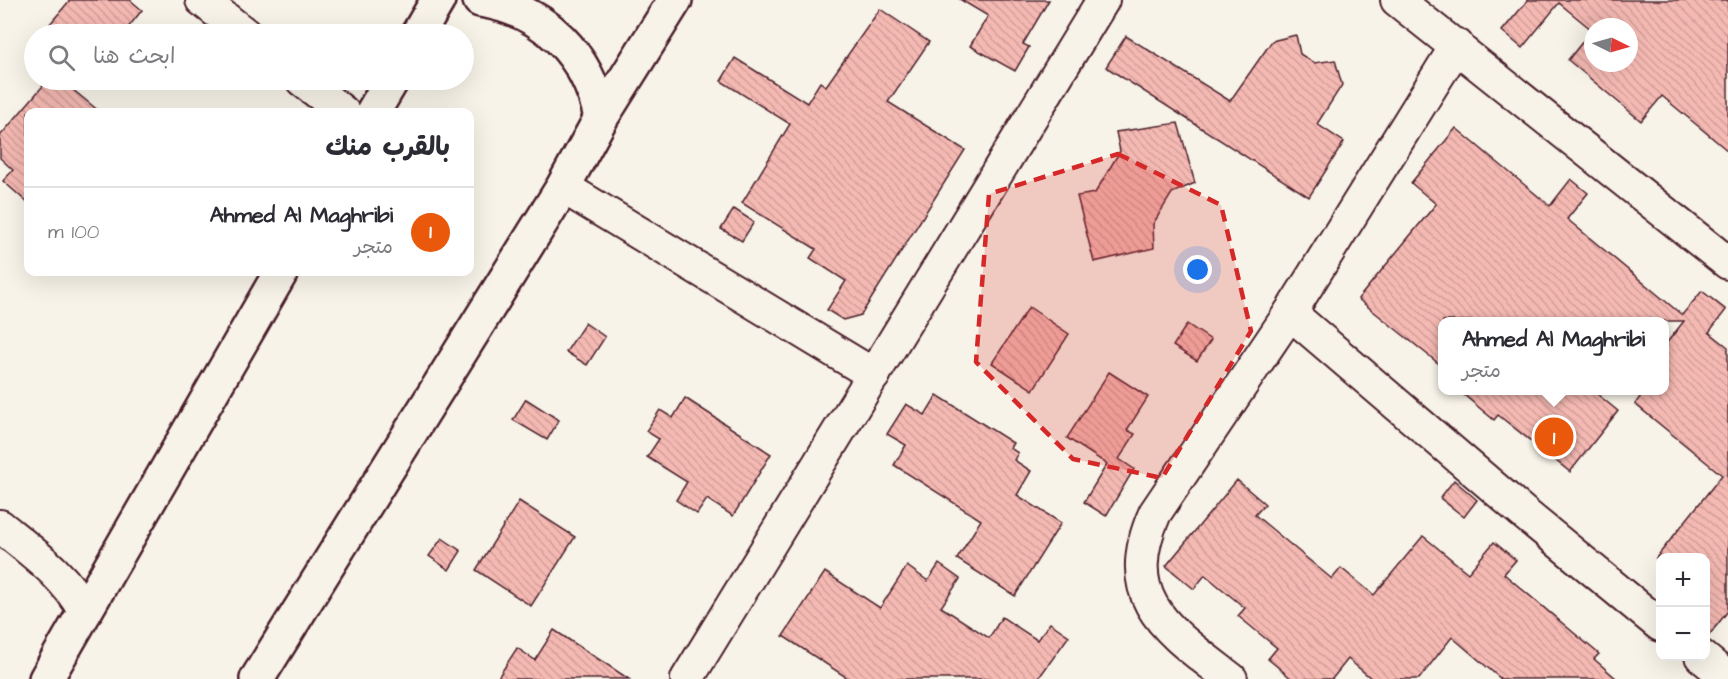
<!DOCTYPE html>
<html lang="ar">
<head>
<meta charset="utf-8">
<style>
  :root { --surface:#fff; --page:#f2f2f3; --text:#2b2b33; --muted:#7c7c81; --line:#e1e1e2; --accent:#ea580c }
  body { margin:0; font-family:"Architects Daughter","Playpen Sans Arabic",sans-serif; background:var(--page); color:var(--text); direction:rtl }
  .controls { position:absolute; right:18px; bottom:18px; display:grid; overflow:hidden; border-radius:12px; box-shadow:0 6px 24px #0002 }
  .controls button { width:54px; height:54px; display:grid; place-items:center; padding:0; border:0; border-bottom:2px solid var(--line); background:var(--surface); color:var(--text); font:30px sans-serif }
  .compass { position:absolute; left:1584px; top:18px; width:54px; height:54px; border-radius:50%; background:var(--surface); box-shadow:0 6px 24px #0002; rotate:95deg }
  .you { position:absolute; left:1198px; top:270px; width:21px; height:21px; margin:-15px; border:4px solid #fff; border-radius:50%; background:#1a73e8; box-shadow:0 0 0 9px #1a73e833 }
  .badge { display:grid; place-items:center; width:39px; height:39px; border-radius:50%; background:var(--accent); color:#fff; font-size:20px; font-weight:700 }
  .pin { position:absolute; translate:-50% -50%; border:3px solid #fff; box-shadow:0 2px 6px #0006 }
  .popup { position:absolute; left:1438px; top:317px; width:231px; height:78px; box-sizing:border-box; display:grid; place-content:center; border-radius:12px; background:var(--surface); filter:drop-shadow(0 2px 4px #0005); font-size:20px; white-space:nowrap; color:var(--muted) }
  .popup b { font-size:22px; color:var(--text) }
  .popup::after { content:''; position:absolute; left:50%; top:100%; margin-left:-12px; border:12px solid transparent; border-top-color:var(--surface) }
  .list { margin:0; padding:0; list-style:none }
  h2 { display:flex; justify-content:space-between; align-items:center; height:78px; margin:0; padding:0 24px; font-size:26px }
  h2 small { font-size:20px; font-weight:400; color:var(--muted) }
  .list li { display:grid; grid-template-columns:39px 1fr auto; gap:18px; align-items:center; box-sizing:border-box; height:90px; padding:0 24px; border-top:2px solid var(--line) }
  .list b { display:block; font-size:22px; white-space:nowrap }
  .list p { margin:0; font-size:20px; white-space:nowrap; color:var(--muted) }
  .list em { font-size:20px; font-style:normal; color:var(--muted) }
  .icon { flex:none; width:33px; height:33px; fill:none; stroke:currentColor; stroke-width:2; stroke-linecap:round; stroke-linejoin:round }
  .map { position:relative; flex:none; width:1728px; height:679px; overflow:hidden; direction:ltr }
  .search { position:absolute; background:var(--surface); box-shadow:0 6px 24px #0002; left:24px; top:24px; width:450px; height:66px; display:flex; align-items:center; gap:15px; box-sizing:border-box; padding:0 21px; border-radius:33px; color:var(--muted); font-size:22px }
  .panel { position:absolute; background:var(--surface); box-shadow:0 6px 24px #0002; left:24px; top:108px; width:450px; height:168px; border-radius:12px; direction:rtl }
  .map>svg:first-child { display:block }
</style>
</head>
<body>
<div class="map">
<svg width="1728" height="679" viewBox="0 0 1728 679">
  <defs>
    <pattern id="building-back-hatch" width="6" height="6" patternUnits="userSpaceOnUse" patternTransform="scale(1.5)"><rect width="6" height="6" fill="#f4b9b2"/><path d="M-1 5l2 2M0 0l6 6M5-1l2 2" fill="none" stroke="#d39f99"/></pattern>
  </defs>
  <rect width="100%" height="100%" fill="#f7f3e8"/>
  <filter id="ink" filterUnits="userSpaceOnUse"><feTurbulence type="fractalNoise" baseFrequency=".0167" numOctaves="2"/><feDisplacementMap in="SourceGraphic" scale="12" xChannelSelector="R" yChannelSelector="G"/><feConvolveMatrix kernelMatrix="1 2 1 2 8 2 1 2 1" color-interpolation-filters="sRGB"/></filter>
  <g filter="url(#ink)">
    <g fill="url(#building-back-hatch)" stroke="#4a1f2b" stroke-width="1.5" fill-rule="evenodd">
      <path d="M70,0h60l12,10 -19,24h-60l-13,-10z"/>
      <path d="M961,0h88l-26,44 6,3 -14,24 -45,-25 18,-30z"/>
      <path d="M1528,0h200v151l-66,-55 -21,25 -73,-61 24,-30 -33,-27 -37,45 -20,-17zM1593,27h36v36h-36z"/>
      <path d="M880,9l49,33 -41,60 77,48 -104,165 -18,5 -16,-10 19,-29 -36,-23 6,-9 -74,-46 48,-79 -69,-43 14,-23 72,45 13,-21 6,4z"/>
      <path d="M1296,35l4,19 14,9 21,-3 7,25 -25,39 27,18 -35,55 -203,-130 20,-31 104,65 42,-60z"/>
      <path d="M48,80h13l39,32h-72v91l-25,-22 10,-11 -13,-12v-22z"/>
      <path d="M1178,123l17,60 -23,10 -19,31 1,24 -60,14 -17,-66 18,-3 25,-42 -4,-19z"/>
      <path d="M1456,128l94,78 21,-27 17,14 -21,26 115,96 20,-24 24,19 -17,22 19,15v264l-22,28v-81h-50l66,-83 -87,-71 10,-14h20v-45l19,-24h-241v46l-85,-68 78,-95 -25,-21z"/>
      <path d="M734,209l20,13 -12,19 -21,-12z"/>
      <path d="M1029,307l40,27 -36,56 -41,-27z"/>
      <path d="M585,323l20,14 -18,28 -21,-13z"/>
      <path d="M1187,324l24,16 -14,21 -24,-15z"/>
      <path d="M1109,372l39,25 -21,33 8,4 -16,25 15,10 -28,47 -22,-14 23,-38 -40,-26z"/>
      <path d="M1458,390h134l26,21 -48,61 -72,-57 -4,5z"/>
      <path d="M937,395l76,48 -3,5 8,5 -4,7 17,11 -14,24 44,28 -46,73 -58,-37 24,-39 -87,-55 12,-20 -19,-11 19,-30 19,11z"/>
      <path d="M685,398l86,56 -38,62 -26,-17 -10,15 -21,-14 11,-18 -40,-25 12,-18 -13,-8 14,-21 13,8z"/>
      <path d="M526,399l33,21 -12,20 -34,-20z"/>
      <path d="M1237,480l28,24 -10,11 77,64 9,-11 33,27 49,-59 45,37 26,-31 22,18 -12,14 95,80 -5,5 23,20h-116l-49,-42 -33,42h-47l-24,-20 -16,20h-40l-24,-20 9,-11 -39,-32 7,-8 -40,-33 -11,14 -28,-23z"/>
      <path d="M1454,480l23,20 -13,17 -24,-19z"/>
      <path d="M519,501l56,36 -44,69 -55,-36z"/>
      <path d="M442,538l19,13 -12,19 -20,-14z"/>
      <path d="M939,564l21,15 -19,28 48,31 13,-21 35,23 13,-17 19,13 -31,43h-189l-66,-43 42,-64 55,36 27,-42 21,15z"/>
      <path d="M554,630l75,49h-132l20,-31 18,12z"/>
    </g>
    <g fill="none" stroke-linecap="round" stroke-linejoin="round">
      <g stroke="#4a1f2b" stroke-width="36">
        <g id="minor">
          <path d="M202,0l43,34"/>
          <path d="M1397,0l331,263"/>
          <path d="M302,80l41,32"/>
          <path d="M563,187l311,188"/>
          <path d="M1290,313l236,202 134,110"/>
          <path d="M0,526c32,26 65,49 85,86"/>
          <path d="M1701,656l27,22"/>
          <path d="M687,679l416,-679"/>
          <path d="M1231,679c-62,-48 -115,-79 -76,-166l135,-200 167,-268"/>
        </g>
      </g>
      <g stroke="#4a1f2b" stroke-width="38">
        <g id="secondary">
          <path d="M480,0c65,10 108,55 121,118"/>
          <path d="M418,34l20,-34"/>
          <path d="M373,112l19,-32"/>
          <path d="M46,679l235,-407"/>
          <path d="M257,679l306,-492 38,-69 74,-118"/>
        </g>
      </g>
      <use href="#minor" stroke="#f7f3e8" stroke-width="32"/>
      <use href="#secondary" stroke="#f7f3e8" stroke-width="33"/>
    </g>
  </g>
  <path fill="#d62828" fill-opacity="0.2" stroke="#d62828" stroke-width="4.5" stroke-dasharray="12 8" stroke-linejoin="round" d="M1118,154l103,51 30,126 -89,147 -89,-19 -97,-97 13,-168z"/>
</svg>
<div class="controls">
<button>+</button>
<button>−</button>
</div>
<svg class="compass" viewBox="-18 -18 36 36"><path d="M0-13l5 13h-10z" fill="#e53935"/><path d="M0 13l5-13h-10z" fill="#7c7c81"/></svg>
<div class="you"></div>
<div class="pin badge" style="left:1554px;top:437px">1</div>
<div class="popup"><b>Ahmed Al Maghribi</b>متجر</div>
<div class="search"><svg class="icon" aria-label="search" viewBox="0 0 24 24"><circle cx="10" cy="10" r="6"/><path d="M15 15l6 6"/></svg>ابحث هنا</div>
<section class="panel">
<h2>بالقرب منك<small></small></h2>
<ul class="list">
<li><span class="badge">1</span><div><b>Ahmed Al Maghribi</b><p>متجر</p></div><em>100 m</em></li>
</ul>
</section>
</div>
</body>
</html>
